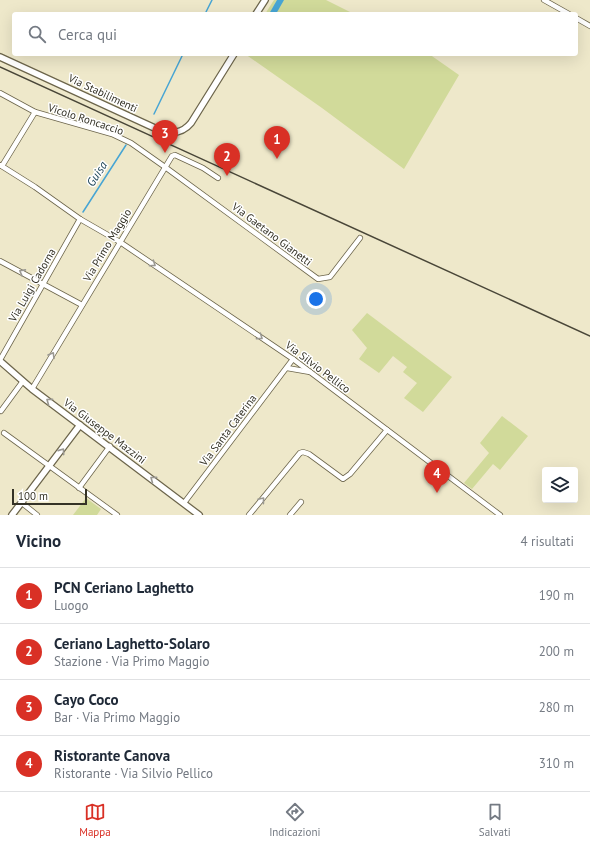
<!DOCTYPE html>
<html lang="it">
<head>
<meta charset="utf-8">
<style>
  :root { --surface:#fff; --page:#f6f6f7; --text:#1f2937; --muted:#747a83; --line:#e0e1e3; --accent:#d93025 }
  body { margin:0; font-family:"PT Sans",sans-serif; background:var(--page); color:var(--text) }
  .controls { position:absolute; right:12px; bottom:12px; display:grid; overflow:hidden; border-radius:4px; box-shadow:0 4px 16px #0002 }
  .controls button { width:36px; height:36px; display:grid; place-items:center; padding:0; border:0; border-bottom:1px solid var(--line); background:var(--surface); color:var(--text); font:20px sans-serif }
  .scale { position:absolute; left:12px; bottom:10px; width:75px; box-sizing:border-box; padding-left:4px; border:2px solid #343226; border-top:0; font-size:11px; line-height:14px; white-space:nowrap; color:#343226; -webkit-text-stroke:3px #fff; paint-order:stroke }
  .you { position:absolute; left:316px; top:299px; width:14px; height:14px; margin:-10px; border:3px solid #fff; border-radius:50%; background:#1a73e8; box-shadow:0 0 0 6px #1a73e833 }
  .badge { display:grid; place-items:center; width:26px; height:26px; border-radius:50%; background:var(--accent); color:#fff; font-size:13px; font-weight:700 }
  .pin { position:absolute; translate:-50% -33px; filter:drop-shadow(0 1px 2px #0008) }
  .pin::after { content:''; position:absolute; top:21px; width:14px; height:12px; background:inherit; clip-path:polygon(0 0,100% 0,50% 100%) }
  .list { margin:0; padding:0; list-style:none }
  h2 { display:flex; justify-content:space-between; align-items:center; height:52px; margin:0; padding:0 16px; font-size:17px }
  h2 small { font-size:13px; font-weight:400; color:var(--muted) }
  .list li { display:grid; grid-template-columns:26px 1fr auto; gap:12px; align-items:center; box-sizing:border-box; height:56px; padding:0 16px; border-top:1px solid var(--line) }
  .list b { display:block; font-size:15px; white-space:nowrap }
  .list p { margin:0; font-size:13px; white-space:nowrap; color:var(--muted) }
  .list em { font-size:13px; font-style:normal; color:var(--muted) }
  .icon { flex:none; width:22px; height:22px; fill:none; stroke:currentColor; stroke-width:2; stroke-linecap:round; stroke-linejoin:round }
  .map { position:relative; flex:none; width:590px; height:515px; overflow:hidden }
  .search { position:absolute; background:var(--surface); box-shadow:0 4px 16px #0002; left:12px; right:12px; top:12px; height:44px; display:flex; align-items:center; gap:10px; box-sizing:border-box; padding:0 14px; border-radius:4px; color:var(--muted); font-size:15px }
  .sheet { height:276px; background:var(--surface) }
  nav { display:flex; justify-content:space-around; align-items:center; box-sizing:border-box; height:56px; border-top:1px solid var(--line); background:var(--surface); font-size:11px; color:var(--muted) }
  nav a { display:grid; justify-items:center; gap:2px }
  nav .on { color:var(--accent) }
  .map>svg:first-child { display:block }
</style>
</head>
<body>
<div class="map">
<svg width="590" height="515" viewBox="0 0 590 515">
  <rect width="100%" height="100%" fill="#eee8ca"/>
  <g fill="#d1da9a">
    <path d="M274,0h52l28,14h-89z"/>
    <path d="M245,54h184l30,21 -55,94 -82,-61z"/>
    <path d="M367,313l85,64 -29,35 -19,-14 13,-15 -14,-11 4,-5 -14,-11 -14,17 -20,-14 8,-11 -15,-18z"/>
    <path d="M502,416l26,20 -28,34 -7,-6 -21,25 -8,-6 25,-30 -9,-10z"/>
    <path d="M86,498l15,11 -4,6h-24z"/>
  </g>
  <path fill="#47a5d4" d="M277,0h7l-8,14h-7z"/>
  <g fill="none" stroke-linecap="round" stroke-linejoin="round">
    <g stroke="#47a5d4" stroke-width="1.5">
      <path d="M205,14l7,-14"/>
      <path d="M154,114l29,-60"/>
      <path d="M83,212l43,-67"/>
    </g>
    <g stroke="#6c654b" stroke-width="6">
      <g id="minor">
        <path d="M544,0l25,14"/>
        <path d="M576,18l14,8"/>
        <path d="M0,93l35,19 77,22 19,9 34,24 153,112 12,-2 30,-39"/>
        <path d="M0,165l35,22 45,32 40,23 173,117 207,156"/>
        <path d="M2,166l33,-54"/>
        <path d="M0,261l82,44"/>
        <path d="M0,360l80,-141"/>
        <path d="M287,368l23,4"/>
        <path d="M32,389l140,-233 3,-1 28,13 15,10"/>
        <path d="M1,411l22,-30"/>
        <path d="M4,433l113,82"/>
        <path d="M79,488l31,-42"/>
        <path d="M22,503l15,12"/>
        <path d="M184,503l109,-144"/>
        <path d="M249,515l51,-62 3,-1 6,2 34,25 7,-5 37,-44"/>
        <path d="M290,515l11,-13"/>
      </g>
    </g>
    <g stroke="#6c654b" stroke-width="8">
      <g id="tertiary">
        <path d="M256,14l9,-14"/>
        <path d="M0,57l159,73c12,4 23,4 32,-7l43,-69"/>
        <path d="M0,361l32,28 167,126"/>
        <path d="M12,515l68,-90"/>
      </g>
    </g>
    <use href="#minor" stroke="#fff" stroke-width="4.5"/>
    <use href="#tertiary" stroke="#fff" stroke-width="5.5"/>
    <path stroke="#494638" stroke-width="1.5" d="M0,67l590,269"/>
  </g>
  <defs><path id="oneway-chevron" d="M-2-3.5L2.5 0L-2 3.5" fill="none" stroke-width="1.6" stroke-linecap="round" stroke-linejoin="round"/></defs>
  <g stroke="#9a9892">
    <use href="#oneway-chevron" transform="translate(153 264) rotate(34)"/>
    <use href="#oneway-chevron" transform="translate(22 272) rotate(-151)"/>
    <use href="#oneway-chevron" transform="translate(260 337) rotate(34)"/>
    <use href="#oneway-chevron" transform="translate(52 355) rotate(-59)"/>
    <use href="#oneway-chevron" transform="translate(49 401) rotate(-144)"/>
    <use href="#oneway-chevron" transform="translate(62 451) rotate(-55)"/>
    <use href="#oneway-chevron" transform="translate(153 479) rotate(-143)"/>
    <use href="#oneway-chevron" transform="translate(262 500) rotate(-50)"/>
  </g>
  <g text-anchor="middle" stroke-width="3" stroke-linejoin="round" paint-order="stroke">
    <g font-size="11" fill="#343226" stroke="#fff">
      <text transform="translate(103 93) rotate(25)" y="4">Via Stabilimenti</text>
      <text transform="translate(86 119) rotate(18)" y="4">Vicolo Roncaccio</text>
      <text transform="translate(272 234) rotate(37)" y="4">Via Gaetano Gianetti</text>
      <text transform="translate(107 245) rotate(-59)" y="4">Via Primo Maggio</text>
      <text transform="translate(32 285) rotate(-60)" y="4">Via Luigi Cadorna</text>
      <text transform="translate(318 367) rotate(37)" y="4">Via Silvio Pellico</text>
      <text transform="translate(228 430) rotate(-53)" y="4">Via Santa Caterina</text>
      <text transform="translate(105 431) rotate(37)" y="4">Via Giuseppe Mazzini</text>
    </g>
    <g font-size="12" font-style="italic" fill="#194155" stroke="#fff">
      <text transform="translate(97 174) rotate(-57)" y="4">Guisa</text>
    </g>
  </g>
</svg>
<div class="controls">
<button><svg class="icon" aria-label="layers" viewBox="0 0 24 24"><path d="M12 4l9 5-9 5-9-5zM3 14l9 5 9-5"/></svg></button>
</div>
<div class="scale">100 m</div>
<div class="you"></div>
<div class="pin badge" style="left:277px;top:159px">1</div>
<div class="pin badge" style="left:227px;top:176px">2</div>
<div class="pin badge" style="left:165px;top:153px">3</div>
<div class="pin badge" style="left:437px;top:493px">4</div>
<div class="search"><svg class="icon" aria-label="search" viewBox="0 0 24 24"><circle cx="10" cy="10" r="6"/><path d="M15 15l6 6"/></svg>Cerca qui</div>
</div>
<section class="sheet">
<h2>Vicino<small>4 risultati</small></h2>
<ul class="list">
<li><span class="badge">1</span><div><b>PCN Ceriano Laghetto</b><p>Luogo</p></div><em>190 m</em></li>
<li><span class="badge">2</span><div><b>Ceriano Laghetto-Solaro</b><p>Stazione · Via Primo Maggio</p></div><em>200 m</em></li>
<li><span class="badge">3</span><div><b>Cayo Coco</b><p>Bar · Via Primo Maggio</p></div><em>280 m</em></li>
<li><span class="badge">4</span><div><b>Ristorante Canova</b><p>Ristorante · Via Silvio Pellico</p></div><em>310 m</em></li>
</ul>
</section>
<nav>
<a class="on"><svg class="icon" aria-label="map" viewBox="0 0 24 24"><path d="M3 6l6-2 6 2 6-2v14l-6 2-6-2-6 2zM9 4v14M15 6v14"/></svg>Mappa</a>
<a><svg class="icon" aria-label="directions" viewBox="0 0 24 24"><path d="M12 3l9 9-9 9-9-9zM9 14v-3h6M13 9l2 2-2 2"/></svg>Indicazioni</a>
<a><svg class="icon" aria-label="saved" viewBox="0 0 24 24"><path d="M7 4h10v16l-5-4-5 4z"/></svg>Salvati</a>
</nav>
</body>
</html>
